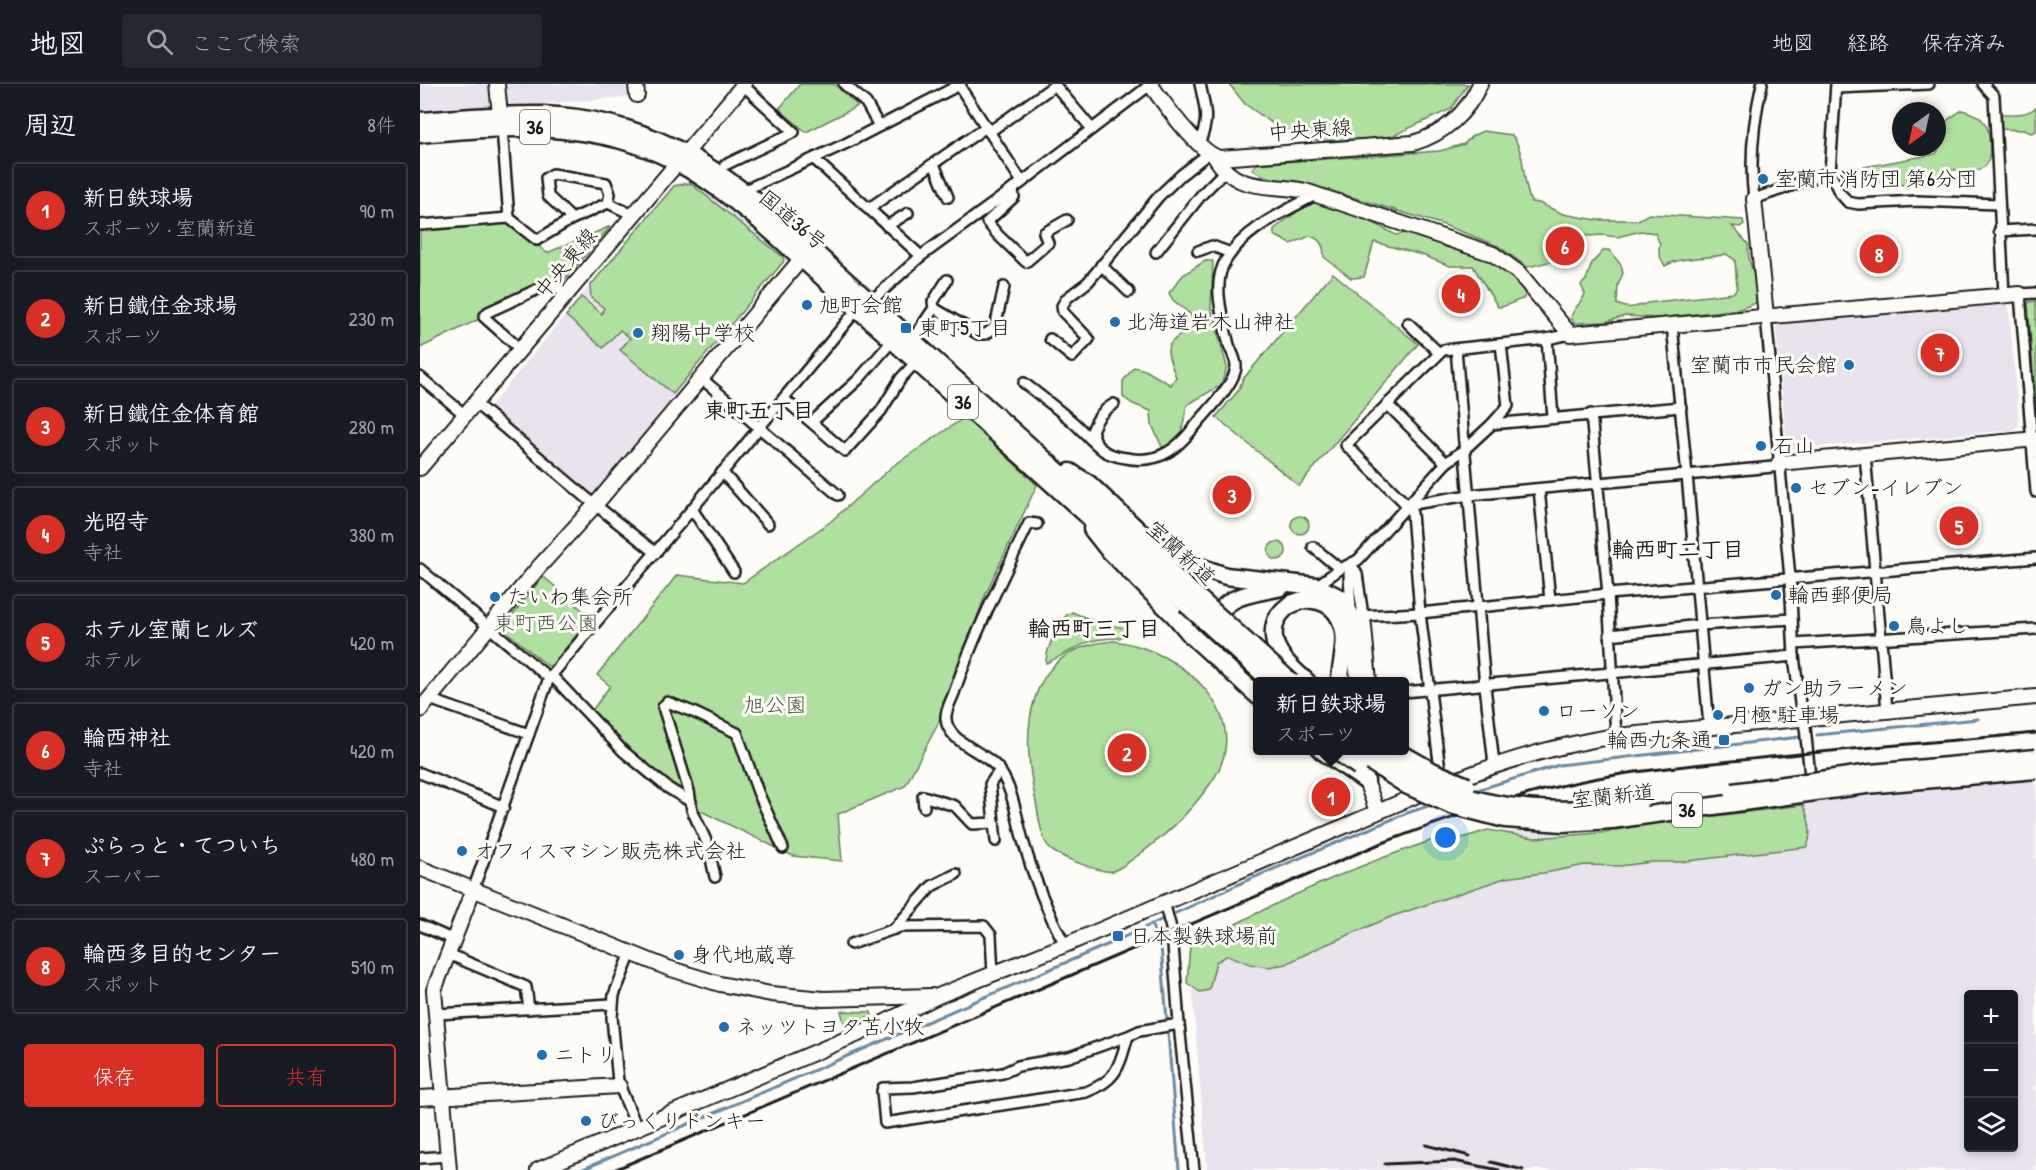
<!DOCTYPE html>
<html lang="ja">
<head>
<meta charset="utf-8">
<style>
  :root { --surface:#171b24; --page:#242831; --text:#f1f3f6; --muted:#9ea1a6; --line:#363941; --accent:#d93025 }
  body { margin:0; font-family:"Patrick Hand","Klee One",sans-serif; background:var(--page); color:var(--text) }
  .controls { position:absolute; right:18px; bottom:18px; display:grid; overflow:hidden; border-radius:6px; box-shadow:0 3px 9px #0003 }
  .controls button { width:54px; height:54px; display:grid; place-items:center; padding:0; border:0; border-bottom:2px solid var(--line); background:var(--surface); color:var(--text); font:30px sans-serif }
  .compass { position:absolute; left:1472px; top:18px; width:54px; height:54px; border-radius:50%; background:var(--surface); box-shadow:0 3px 9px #0003; rotate:213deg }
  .you { position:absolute; left:1026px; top:754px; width:21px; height:21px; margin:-15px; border:4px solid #fff; border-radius:50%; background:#1a73e8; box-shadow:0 0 0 9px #1a73e833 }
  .badge { display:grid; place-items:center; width:39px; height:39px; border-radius:50%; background:var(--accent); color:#fff; font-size:20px; font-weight:700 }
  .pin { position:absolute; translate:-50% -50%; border:3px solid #fff; box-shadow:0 2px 6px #0006 }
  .popup { position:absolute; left:833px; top:593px; width:156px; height:78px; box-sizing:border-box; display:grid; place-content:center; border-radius:6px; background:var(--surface); filter:drop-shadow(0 2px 4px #0005); font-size:20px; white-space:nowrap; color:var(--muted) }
  .popup b { font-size:22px; color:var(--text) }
  .popup::after { content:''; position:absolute; left:50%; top:100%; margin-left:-12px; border:12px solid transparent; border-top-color:var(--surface) }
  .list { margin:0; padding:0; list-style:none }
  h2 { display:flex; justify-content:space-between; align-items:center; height:78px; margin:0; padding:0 24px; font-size:26px }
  h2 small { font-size:20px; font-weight:400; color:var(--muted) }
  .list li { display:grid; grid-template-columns:39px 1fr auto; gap:18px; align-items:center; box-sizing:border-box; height:96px; margin:0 12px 12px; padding:0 12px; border:2px solid var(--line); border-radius:6px }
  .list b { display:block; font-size:22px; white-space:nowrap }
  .list p { margin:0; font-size:20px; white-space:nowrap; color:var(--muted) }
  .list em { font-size:20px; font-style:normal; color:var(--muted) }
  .actions { display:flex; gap:12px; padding:18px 24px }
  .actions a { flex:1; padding:14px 0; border:2px solid var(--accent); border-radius:6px; text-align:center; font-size:21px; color:var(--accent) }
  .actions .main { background:var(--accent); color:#fff }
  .icon { flex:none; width:33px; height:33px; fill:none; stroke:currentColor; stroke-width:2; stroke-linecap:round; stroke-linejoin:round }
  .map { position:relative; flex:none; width:1616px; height:1086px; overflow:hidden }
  header { display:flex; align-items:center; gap:36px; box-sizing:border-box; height:84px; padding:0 30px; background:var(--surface); border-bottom:2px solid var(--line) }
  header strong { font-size:28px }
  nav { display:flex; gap:33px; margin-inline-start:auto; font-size:21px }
  .search { width:420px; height:54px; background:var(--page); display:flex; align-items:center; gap:15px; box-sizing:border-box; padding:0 21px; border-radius:6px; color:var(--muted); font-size:22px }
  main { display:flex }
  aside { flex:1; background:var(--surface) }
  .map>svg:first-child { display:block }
</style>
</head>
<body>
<header>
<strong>地図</strong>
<div class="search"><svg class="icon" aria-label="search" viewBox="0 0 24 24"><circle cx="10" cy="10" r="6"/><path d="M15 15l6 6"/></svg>ここで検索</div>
<nav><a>地図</a><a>経路</a><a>保存済み</a></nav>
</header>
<main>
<aside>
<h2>周辺<small>8件</small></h2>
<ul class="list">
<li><span class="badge">1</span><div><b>新日鉄球場</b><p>スポーツ · 室蘭新道</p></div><em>90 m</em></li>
<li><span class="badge">2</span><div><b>新日鐵住金球場</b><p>スポーツ</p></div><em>230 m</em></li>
<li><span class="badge">3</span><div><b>新日鐵住金体育館</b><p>スポット</p></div><em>280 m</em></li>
<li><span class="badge">4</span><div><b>光昭寺</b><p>寺社</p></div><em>380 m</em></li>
<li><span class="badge">5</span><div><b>ホテル室蘭ヒルズ</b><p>ホテル</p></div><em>420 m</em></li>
<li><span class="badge">6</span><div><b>輪西神社</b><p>寺社</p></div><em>420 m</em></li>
<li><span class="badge">7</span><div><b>ぷらっと・てついち</b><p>スーパー</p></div><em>480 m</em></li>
<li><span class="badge">8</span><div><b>輪西多目的センター</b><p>スポット</p></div><em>510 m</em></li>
</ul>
<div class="actions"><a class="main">保存</a><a>共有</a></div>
</aside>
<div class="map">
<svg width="1616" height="1086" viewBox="0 0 1616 1086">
  <rect width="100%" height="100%" fill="#fdfcf7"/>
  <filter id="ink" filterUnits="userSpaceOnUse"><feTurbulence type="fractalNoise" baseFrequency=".0167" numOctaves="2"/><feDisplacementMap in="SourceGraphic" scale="12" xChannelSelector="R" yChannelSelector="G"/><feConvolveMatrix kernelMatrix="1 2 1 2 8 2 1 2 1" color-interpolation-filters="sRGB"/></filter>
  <g filter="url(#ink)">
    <g fill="#e9e3ee" fill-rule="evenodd">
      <path d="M0,0h73v21l-2,2 -71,6z"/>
      <path d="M85,0h124l1,10 -2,3 -117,9 -4,-3z"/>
      <path d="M270,97l37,26 57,49v5l-189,232h-4l-100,-84v-4l183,-221z"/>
      <path d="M1585,220l4,3 10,118 -5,5 -222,19 -5,-4 -11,-118 1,-3z"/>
      <path d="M1616,687v399h-829l-18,-220 180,-77 115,-35 66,-17zM1548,910h46v154h-46z"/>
    </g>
    <g fill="#b0e09f" stroke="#667e5e" stroke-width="1.5">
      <path d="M380,0h34l24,22 -52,26 -27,-23z"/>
      <path d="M809,0h239l-17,25 -63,29 -69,3 -33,-8 -41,-29z"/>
      <path d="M1616,23v24l-5,2 -8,-3 -23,-1v-15c12,0 27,2 36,-7z"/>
      <path d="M1542,26c9,3 18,5 23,14 5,7 8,37 -1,43 -13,9 -21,1 -32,3 -8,2 -16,11 -24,14 -10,3 -41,0 -51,-3 -6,-2 -15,-8 -18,-13l76,-14 3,-3c-5,-25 5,-28 24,-41z"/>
      <path d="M1063,47l29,4c15,21 9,43 19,67l8,1 24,11 34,6h41l11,-6 94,6 1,4 -4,3 -8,-1 16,18 1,15 8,26 -1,18 -16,6 -81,9 -34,-2 -20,6 -31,1 -3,-6c3,-10 10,-13 14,-23l-4,-9 5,-5 6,-17 12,-13h5l12,15 2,8 -5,12 -1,19c11,6 19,3 30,-1l86,-10 4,-5 -2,-28 -9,-6c-20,6 -43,1 -61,12 -4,-7 -8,-14 -5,-22l-5,-11 -14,-2 -24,6 -14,-2 -16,1 -12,-6 -7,2 -14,8 8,19 -35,8 -29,-21 -54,-21 -135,-41c-19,-4 -42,-3 -57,-15l4,-5 184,-13 24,-7 8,-8z"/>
      <path d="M270,99l93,74 1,4 -111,133 -53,-44 10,-12 -10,-8 -17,18 -37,-32 15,-19 21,17 2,-6 -13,-10 -1,-12 84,-100z"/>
      <path d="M900,116l24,7 52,28 14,-3 61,17 30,15 22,24 2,8 -2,3c-9,2 -16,8 -25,8l-25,-41h-23l-28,-11 -48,-13 -10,35 -13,1 -27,-21c0,-11 -3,-18 -14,-21l-19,8 -17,-9v-6l36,-27z"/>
      <path d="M89,139l38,30 64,-27 -51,59 -5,-3 -135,66v-118z"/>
      <path d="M785,177h8l-2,47 16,59 -6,18 -34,20 -6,29 -14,15h-4l-11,-24 -1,-14 -18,-7 -10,-7v-16l11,-14 11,3 26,15 5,-8c-13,-34 -12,-30 17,-51l-2,-11 -18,-15 -4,-7 14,-18z"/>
      <path d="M913,189l85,71 -119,142 -83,-69 22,-26 5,-12z"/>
      <path d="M1616,217v110l-8,-109z"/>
      <path d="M545,333l72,68 -51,108 -48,131 -33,62 -67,28 4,47 -49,-5 -92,-45 -65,-52 -45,-47 19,-26 -13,-11 80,-100 66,8 87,-61 63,-56z"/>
      <circle cx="880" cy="441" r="9"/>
      <circle cx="857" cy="467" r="9"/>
      <path d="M122,494h3l44,38 1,3 -39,47h-3l-46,-38z"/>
      <path d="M652,528l27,11 27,5v3l-6,7c-35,-1 -44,12 -74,25 -1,-10 11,-38 18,-45 2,-3 5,-4 8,-6z"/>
      <path d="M694,557c68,8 148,77 94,146 -24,32 -43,49 -75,72 -6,4 -13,10 -20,12 -11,3 -48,-13 -59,-19 -4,-2 -7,-7 -9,-11 -6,-13 -7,-30 -10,-44 -15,-69 -9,-150 79,-156z"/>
      <path d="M1383,721c6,13 10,28 4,42l-128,15h-27l-32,4 -35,-1 -35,7 -45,6 -112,38 -75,32 -32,16 -18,3 -18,-3 -22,-9 -12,7 -7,28 -9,2 -13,-9 3,-38c14,-10 31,-13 46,-21 69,-36 139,-66 213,-89l13,3 26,-8 47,8 65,-5 37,-7z"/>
      <path d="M421,927l30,1 1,3 -27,12z"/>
    </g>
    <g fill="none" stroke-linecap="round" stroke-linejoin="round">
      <g stroke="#688aa2" stroke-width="3">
        <path d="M1397,651l161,-16"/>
        <path d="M1054,707l85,-26 241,-28"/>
        <path d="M756,829l72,-33 159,-67 27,-9"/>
        <path d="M731,840l10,22 18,224"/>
        <path d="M161,1086l528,-226 54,-25"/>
      </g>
      <g stroke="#1c1c1c" stroke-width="14">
        <g id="street">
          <path d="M424,0l22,19 13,23"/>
          <path d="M538,0l64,98"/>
          <path d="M634,0l38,45"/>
          <path d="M1342,0c-9,39 -13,75 -8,115l76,-27"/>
          <path d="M1416,0l-6,88 9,20 9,10 10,2 59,-3 81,3"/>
          <path d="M1563,0l11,12 10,199"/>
          <path d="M1416,4l93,-4"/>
          <path d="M82,44l7,90"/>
          <path d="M569,48l66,-47"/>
          <path d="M779,59c11,-23 6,-35 1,-59"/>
          <path d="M394,75l107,97"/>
          <path d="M514,80l14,33"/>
          <path d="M305,81l69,-33 -51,-47"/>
          <path d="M593,105l1,8 -27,25 11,13 28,27 22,-19 -4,-10 23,-13"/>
          <path d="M325,106l102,-47 114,-59"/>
          <path d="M448,125l118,-82"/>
          <path d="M152,135l-24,-23 -2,-18 7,-4 53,9 4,11 -2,9"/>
          <path d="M0,141l89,-7 28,22 35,-21 36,-16 25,12"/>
          <path d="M467,142l21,-13"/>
          <path d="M1579,147l37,-2"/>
          <path d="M778,167l14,-5 19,7"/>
          <path d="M736,168l46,-58 23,-23"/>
          <path d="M681,181l28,27"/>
          <path d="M1616,209l-16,1 16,198"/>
          <path d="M450,218l51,-46 92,-67 137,-104"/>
          <path d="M514,224l44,26h8l8,-6 2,-5 8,-36"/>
          <path d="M1346,232l24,262 4,78 6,47 4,14 7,69"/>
          <path d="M988,239l31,30"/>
          <path d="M1252,241l15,150 22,251"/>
          <path d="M630,255l22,18 17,-18 -26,-27 -1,-6 5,-8 21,-16 71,-86 22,-21 28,-22"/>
          <path d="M1127,255l6,79"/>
          <path d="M492,256l22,-32 -1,-6 14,-22"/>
          <path d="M100,265l-36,-32 4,-5 61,-28h4l14,10"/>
          <path d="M1036,265l29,337 9,78"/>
          <path d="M0,293l45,38"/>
          <path d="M281,294l137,117"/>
          <path d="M604,299c17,13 34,26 50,40 10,9 19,20 30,28 6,4 15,6 22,7 37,7 53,-12 75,-39 10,-11 35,-38 35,-53 0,-7 -5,-15 -7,-21 -6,-25 -18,-62 -3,-85 19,-32 60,-49 91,-66"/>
          <path d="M364,315l61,52 36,-40 20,-33 16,-17"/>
          <path d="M55,319l113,96 68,54"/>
          <path d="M967,320l59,59"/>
          <path d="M1171,330l17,180 8,142"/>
          <path d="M392,338l47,-43 34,-39"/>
          <path d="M1072,340l189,-17"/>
          <path d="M676,358l-4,-11c5,-13 10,-20 22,-27"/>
          <path d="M1445,370l22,256"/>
          <path d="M302,388l46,52"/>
          <path d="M1119,405l11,111"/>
          <path d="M987,421l62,-10 304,-28 6,-4"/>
          <path d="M272,425l42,63"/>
          <path d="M617,440l-8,-1c-27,56 -55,111 -75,170 -3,8 -9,18 -8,26 2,25 42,33 54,52 14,21 17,50 24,73 10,35 24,69 41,101"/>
          <path d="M893,463l27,22"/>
          <path d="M931,480l-2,10 2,37"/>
          <path d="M931,480l6,10 6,42"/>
          <path d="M0,485l129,109 6,1 68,72 45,37 23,14"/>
          <path d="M896,502l24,-17 18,-9 88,-97 19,-14 27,-25 16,-18 -7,-62"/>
          <path d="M940,532l60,-3 188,-19 428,-36"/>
          <path d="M1190,551l90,-10 92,-6"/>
          <path d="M1374,560l242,-15"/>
          <path d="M984,608l390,-36"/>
          <path d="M9,615l100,35"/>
          <path d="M0,689l84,34"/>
          <path d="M1021,693l-21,-164 -8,-100 -5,-8 -61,-60 97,-95 104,-11 23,-5"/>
          <path d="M504,723l-1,-11 32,10 17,18 22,-1"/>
          <path d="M576,757l-6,-57 10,-14"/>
          <path d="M295,793l-7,-32 -16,-35 -3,-19 -26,-84 4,-5 26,10 44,21 21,59 25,56"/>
          <path d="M53,806l76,-212 143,-169 167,-202"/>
          <path d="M744,818l8,30 7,92 15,146"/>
          <path d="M0,841l34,15"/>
          <path d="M474,845l38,-43 24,-12"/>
          <path d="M431,860l49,-17 84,-1 7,9 2,40"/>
          <path d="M211,869l-17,42 -2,22 6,65 19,46"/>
          <path d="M28,870l78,33 3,22"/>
          <path d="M16,930l176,-10"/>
          <path d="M708,952l-59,21 -51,9 -15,7 -90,14 -30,1 -1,3 3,32 201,-31c32,-12 33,-26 42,-56l11,-5 40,-7"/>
          <path d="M0,1074l28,-2"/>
        </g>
      </g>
      <g stroke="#1c1c1c" stroke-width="18">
        <g id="secondary">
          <path d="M77,0l3,31"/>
          <path d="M216,0l1,11"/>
          <path d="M730,0c13,18 50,70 70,74l193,-15c31,-9 54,-30 67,-59"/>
          <path d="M795,73c22,37 54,26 90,34l188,63 26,19 51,61 450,-40"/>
          <path d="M1334,115l12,117"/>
          <path d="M1359,379l257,-24"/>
          <path d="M0,384l324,-384"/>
          <path d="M943,532l6,66"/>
          <path d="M932,533l6,65"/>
          <path d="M0,626l118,-142 58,-64 206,-246"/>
          <path d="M945,686l1,11 11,30"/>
          <path d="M1028,699c55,-22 109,-38 168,-47l420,-39"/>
          <path d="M0,784l248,100 52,16 51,10 52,5 109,-3"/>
          <path d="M0,1014l199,-12"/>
          <path d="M29,1086l-15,-180 39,-100"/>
          <path d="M118,1086l339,-144 61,-30 127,-51 362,-154"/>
        </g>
      </g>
      <g stroke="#1c1c1c" stroke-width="21">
        <g id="highway">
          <path d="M0,37c41,-3 82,-7 124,-6 97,4 165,45 237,107l413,372"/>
          <path d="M0,50c86,-8 180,-15 258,29 30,16 56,37 82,58l426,383"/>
          <path d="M650,388l19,12 52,49 39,27 46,16 90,10 24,12 12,19"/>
          <path d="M672,445l15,19 68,68 16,19 67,61"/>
          <path d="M794,543c6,-34 41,-33 67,-40"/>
          <path d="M887,598c-12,-11 -27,-23 -32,-39 -11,-45 56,-62 68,-16 5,17 -3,37 -3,55"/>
          <path d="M901,666l45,31"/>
        </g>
      </g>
      <use href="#street" stroke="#fdfcf7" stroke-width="9"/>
      <use href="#secondary" stroke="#fdfcf7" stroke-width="14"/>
      <use href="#highway" stroke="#fdfcf7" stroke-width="16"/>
      <g stroke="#1c1c1c" stroke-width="3">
        <path d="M1006,1061l44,11"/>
        <path d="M1071,1078l32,8"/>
        <path d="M965,1080l69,-3 45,9"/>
        <path d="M194,1086l763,-325c72,-27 145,-53 221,-67 48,-9 96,-13 144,-18 98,-11 196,-18 294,-27"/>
      </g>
      <g stroke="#1c1c1c" stroke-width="21" stroke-linecap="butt">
        <g id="highway-bridge">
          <path d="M774,510l97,88"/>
          <path d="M766,520l86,78"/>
          <path d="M915,666l24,17"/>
          <path d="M932,666l56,36 43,19 54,14 58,4 49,-3 254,-35 170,-15"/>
          <path d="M954,666c18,12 36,24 56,33 66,31 138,30 209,22"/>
          <path d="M975,666l37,21 35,15"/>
          <path d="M1313,708l138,-19 165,-15"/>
        </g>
      </g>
      <use href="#highway-bridge" stroke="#fdfcf7" stroke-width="16"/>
    </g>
  </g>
  <g fill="#1f6fb2" stroke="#fdfcf7" stroke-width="2">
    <circle cx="1343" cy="95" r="6"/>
    <circle cx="387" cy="221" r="6"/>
    <circle cx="695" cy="238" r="6"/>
    <rect x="480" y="238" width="12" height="12" rx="3"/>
    <circle cx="218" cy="249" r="6"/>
    <circle cx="1429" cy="281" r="6"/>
    <circle cx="1341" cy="362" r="6"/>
    <circle cx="1376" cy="404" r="6"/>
    <circle cx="1356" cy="511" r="6"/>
    <circle cx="75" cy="513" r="6"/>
    <circle cx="1474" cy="542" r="6"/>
    <circle cx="1329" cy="604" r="6"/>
    <circle cx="1124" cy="627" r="6"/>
    <circle cx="1298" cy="631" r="6"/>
    <rect x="1298" y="650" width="12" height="12" rx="3"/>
    <circle cx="42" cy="767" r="6"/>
    <rect x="692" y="846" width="12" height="12" rx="3"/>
    <circle cx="259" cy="871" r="6"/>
    <circle cx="304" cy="943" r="6"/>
    <circle cx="122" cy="971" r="6"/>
    <circle cx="166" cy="1037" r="6"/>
  </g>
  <g text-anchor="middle" stroke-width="6" stroke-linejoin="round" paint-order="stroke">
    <g fill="#fdfcf7" stroke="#605f5e" stroke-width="1.5">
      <rect x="100" y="26" width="30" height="34" rx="4.5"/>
      <rect x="528" y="301" width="30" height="34" rx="4.5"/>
      <rect x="1252" y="709" width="30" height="34" rx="4.5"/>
    </g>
    <g font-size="20" font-weight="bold" fill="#1c1c1c">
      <text x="115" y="50">36</text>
      <text x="543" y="325">36</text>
      <text x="1267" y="733">36</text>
    </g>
    <g font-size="21" fill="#1c1c1c" stroke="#fdfcf7">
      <text transform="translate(890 46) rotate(-4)" y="7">中央東線</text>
      <text transform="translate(373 136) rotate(40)" y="7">国道36号</text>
      <text transform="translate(146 179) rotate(-50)" y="7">中央東線</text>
      <text transform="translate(761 469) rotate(42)" y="7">室蘭新道</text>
      <text transform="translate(1193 712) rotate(-6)" y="7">室蘭新道</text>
    </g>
    <g font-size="21" fill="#1c1c1c" stroke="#fdfcf7" text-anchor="start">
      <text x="1355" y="102">室蘭市消防団 第6分団</text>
      <text x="399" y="228">旭町会館</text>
      <text x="707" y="245">北海道岩木山神社</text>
      <text x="498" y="251">東町5丁目</text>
      <text x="230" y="256">翔陽中学校</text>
      <text x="1417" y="288" text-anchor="end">室蘭市市民会館</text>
      <text x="1353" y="369">石山</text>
      <text x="1388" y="411">セブン-イレブン</text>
      <text x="1368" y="518">輪西郵便局</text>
      <text x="87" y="520">たいわ集会所</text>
      <text x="1486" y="549">鳥よし</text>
      <text x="1341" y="611">ガン助ラーメン</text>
      <text x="1136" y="634">ローソン</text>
      <text x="1310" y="638">月極 駐車場</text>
      <text x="1292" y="663" text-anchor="end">輪西九条通</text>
      <text x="54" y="774">オフィスマシン販売株式会社</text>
      <text x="710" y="859">日本製鉄球場前</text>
      <text x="271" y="878">身代地蔵尊</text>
      <text x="316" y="950">ネッツトヨタ苫小牧</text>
      <text x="134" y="978">ニトリ</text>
      <text x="178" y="1044">びっくりドンキー</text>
    </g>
    <g font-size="21" fill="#485743" stroke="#fdfcf7">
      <text x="126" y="546">東町西公園</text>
      <text x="355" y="628">旭公園</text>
    </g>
    <g font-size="22" font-weight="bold" fill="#1c1c1c" stroke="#fdfcf7">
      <text x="339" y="334">東町五丁目</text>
      <text x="1258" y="473">輪西町二丁目</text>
      <text x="674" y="552">輪西町三丁目</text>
    </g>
  </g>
</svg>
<div class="controls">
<button>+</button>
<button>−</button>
<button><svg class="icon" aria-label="layers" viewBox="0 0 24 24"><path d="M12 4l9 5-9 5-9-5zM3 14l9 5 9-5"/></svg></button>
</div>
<svg class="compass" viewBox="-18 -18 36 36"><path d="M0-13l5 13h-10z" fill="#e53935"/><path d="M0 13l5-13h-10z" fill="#9ea1a6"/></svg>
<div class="you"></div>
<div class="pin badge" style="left:911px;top:713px">1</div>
<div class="popup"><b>新日鉄球場</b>スポーツ</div>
<div class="pin badge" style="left:707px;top:669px">2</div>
<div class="pin badge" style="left:812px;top:411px">3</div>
<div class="pin badge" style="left:1041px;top:210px">4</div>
<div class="pin badge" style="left:1539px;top:442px">5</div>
<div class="pin badge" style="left:1145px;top:162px">6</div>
<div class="pin badge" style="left:1520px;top:269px">7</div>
<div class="pin badge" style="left:1459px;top:170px">8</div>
</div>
</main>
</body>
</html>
